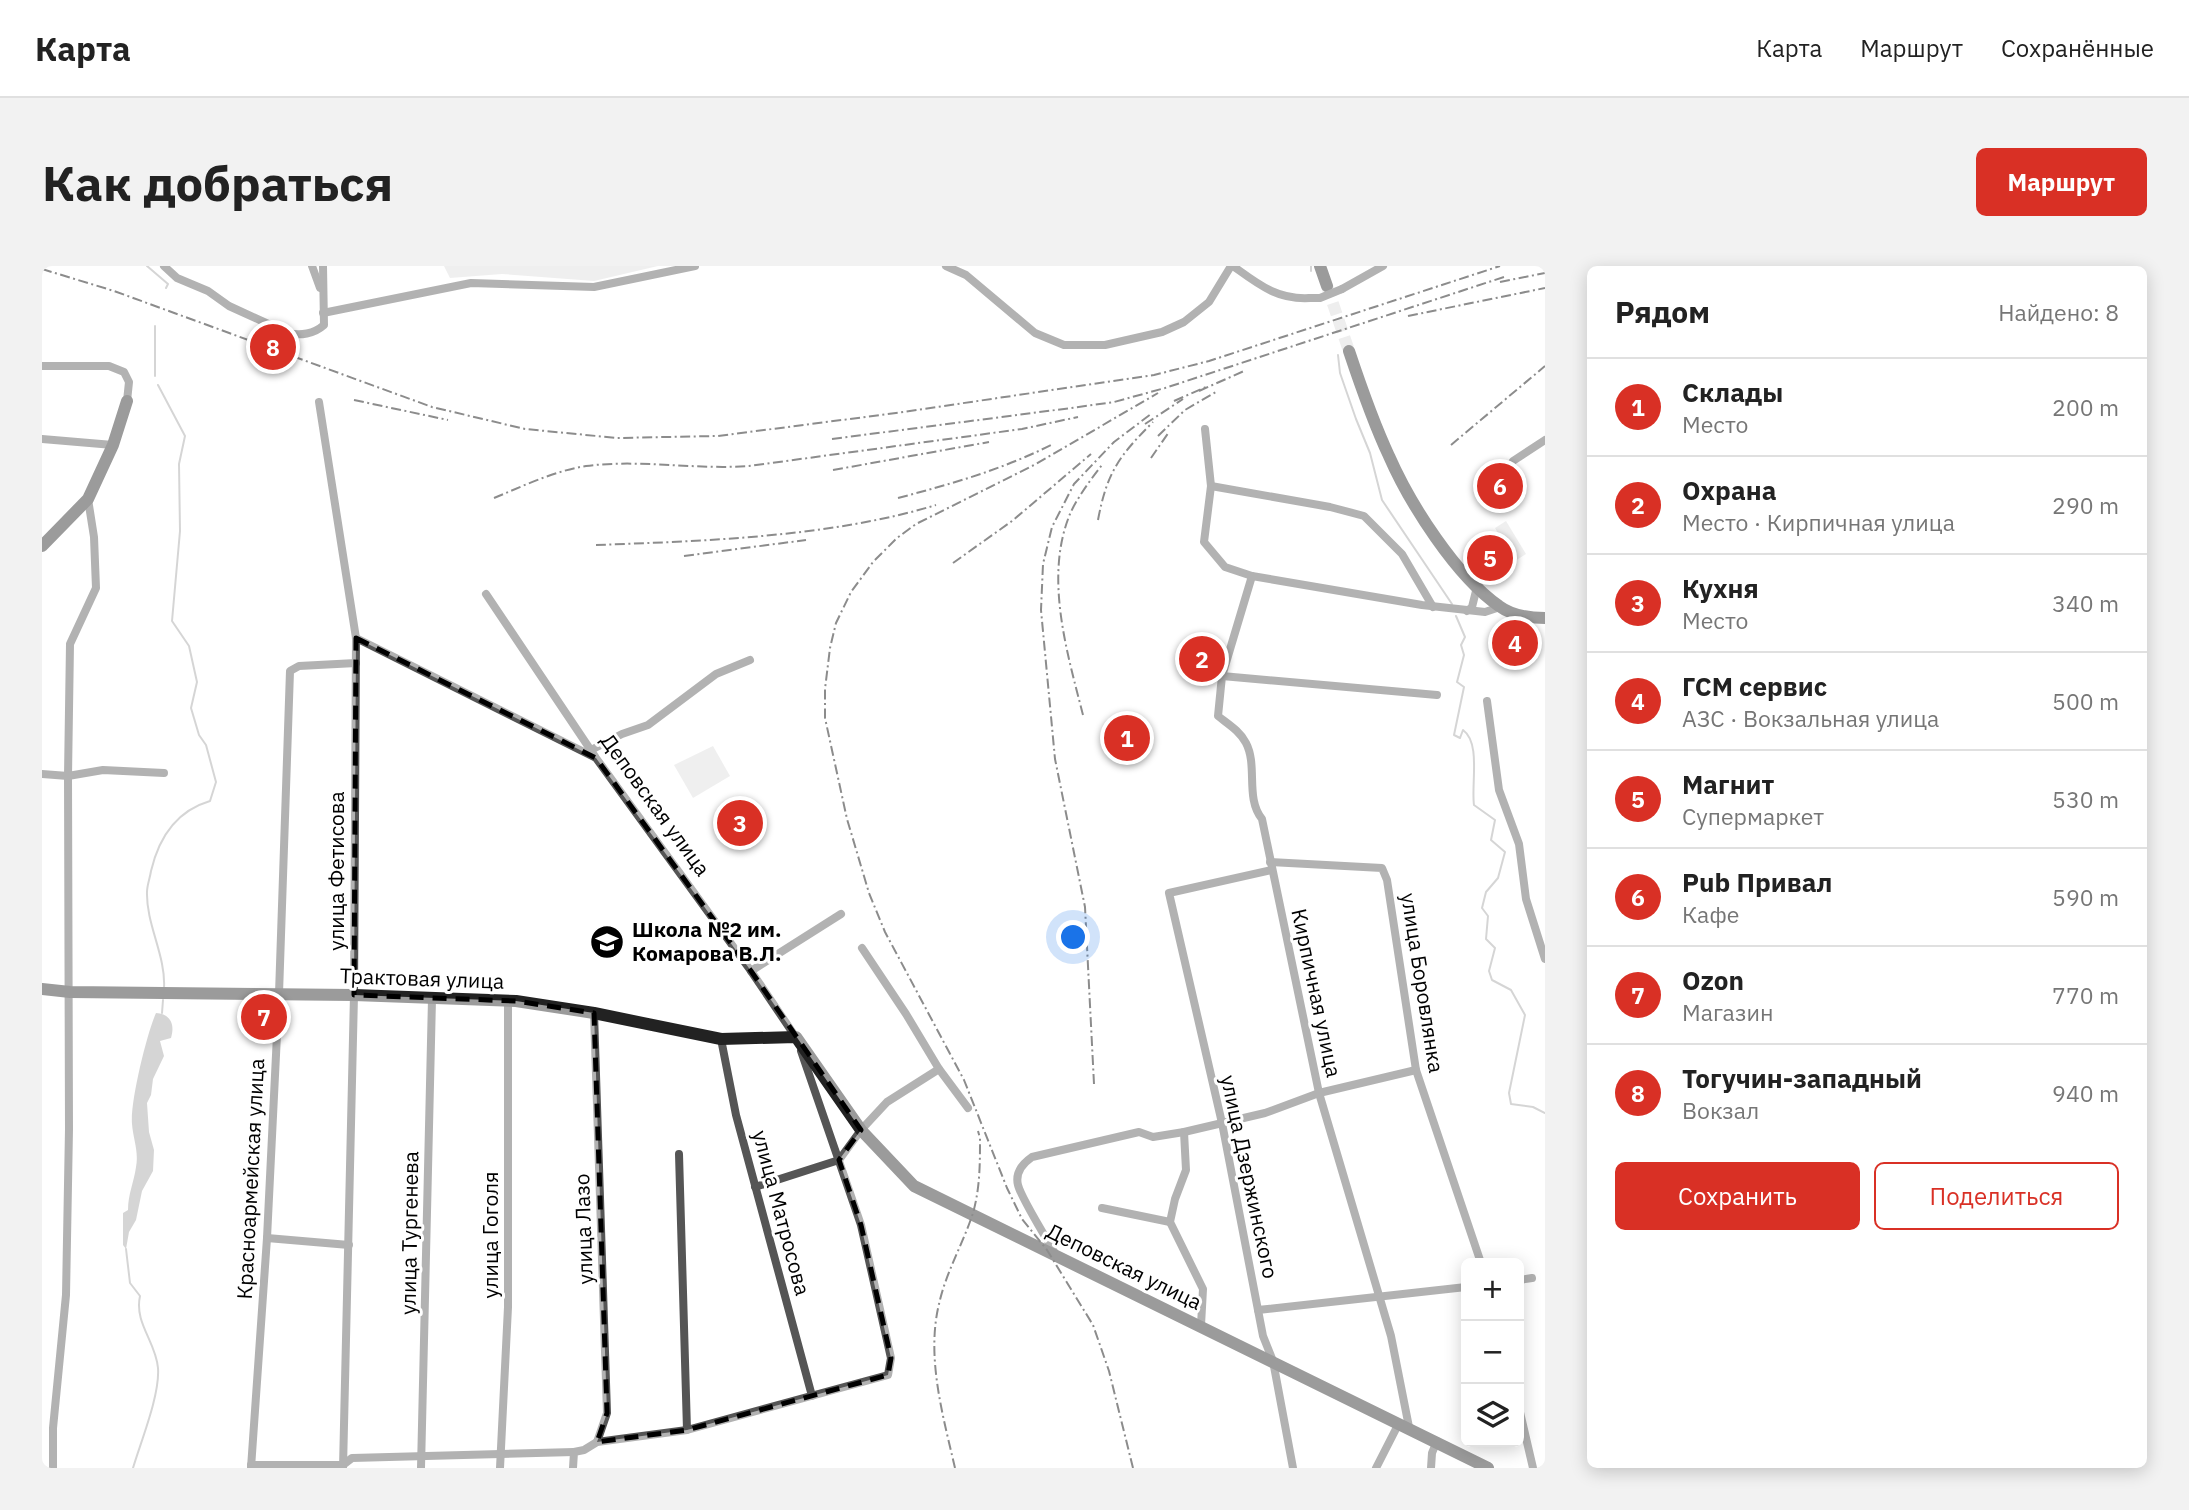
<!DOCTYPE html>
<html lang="ru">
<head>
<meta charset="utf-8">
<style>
  :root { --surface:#fff; --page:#f2f2f2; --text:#222; --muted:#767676; --line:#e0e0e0; --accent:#d93025 }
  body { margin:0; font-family:"IBM Plex Sans",sans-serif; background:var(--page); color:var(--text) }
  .controls { position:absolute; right:21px; bottom:21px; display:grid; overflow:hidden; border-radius:10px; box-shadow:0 4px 18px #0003 }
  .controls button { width:63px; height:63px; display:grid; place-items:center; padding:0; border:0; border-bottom:2px solid var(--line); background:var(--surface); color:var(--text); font:35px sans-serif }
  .you { position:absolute; left:1032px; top:672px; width:24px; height:24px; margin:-18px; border:5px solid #fff; border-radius:50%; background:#1a73e8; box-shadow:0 0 0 10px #1a73e833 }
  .badge { display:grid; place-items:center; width:46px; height:46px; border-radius:50%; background:var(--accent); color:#fff; font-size:23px; font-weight:700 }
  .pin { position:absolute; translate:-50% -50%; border:4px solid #fff; box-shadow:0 2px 7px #0006 }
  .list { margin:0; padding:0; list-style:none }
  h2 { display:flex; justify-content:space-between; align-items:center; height:91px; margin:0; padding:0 28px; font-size:30px }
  h2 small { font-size:23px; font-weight:400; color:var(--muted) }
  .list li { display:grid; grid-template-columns:46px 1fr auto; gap:21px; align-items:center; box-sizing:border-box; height:98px; padding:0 28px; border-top:2px solid var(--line) }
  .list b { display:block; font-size:26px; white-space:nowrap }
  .list p { margin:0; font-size:23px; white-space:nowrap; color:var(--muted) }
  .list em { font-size:23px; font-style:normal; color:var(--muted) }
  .actions { display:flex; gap:14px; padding:21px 28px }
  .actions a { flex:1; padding:16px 0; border:2px solid var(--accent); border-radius:10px; text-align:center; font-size:24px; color:var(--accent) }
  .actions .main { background:var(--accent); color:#fff }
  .icon { flex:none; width:38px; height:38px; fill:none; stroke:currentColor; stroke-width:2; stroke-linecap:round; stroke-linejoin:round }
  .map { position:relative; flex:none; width:1503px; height:1202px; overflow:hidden; border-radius:10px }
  header { display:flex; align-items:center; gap:42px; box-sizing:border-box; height:98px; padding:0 35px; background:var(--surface); border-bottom:2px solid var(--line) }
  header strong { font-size:33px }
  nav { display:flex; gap:38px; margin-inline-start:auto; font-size:24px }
  .intro { display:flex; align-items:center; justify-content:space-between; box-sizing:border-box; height:168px; padding:0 42px }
  h1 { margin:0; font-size:49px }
  .button { padding:18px 32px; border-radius:10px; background:var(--accent); color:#fff; font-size:24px; font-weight:700 }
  main { display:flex; gap:42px; padding:0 42px }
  aside { flex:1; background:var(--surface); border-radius:10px; box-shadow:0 4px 18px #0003 }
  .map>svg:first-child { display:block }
</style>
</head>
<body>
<header>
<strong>Карта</strong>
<nav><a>Карта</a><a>Маршрут</a><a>Сохранённые</a></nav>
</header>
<div class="intro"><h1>Как добраться</h1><a class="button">Маршрут</a></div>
<main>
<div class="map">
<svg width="1503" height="1202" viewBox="0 0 1503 1202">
  <rect width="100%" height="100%" fill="#fff"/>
  <g fill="#dcdcdc">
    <path d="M402,0h214l-64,15 -92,-7 -52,4z"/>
    <path d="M1464,255l20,33 -11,7 -20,-33z"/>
    <path d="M671,480l17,30 -37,22 -19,-33z"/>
  </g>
  <path fill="#a3a3a3" d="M114,747c15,1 19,12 15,25l-11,3 4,15 -11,23 -2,16 -4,8 2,29 5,18 -1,21 -11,20 -6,29 -7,12 -3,17 -3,-4v-32l5,-3c0,-16 6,-28 8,-43 3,-15 -3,-29 -4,-43 -2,-22 15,-91 24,-111z"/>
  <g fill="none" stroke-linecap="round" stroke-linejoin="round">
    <g stroke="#a3a3a3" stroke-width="2">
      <path d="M105,0l21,18 -2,4"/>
      <path d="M1269,0v5"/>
      <path d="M1296,89l2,18 16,46 14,34 12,47 70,104"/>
      <path d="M113,110v-50"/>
      <path d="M116,119l27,51 -6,28 1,67 -8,90 17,25 8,36 -6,26 8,27 7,10 10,37 -6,19c-34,10 -51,36 -59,70 -1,7 -4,14 -4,21 -1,32 19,64 17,96"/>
      <path d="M1414,350l9,21 -4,8 3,10 -7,27 7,5 -10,48 6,3 3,-8c18,13 8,54 11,75l21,15 -4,20 14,12 -7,26 -12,14 -4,16 6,8 -2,23 9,9 -6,23 3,9 19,10 14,25 -16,78 2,11 22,3 12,6"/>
      <path d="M120,747l1,-13"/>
      <path d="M84,983l4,34 10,13c-6,27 16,46 18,72 2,27 -17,73 -25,100"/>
    </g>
    <path stroke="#d9d9d9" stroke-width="12" stroke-dasharray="12 6" stroke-linecap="butt" d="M1285,20l22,65"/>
    <g stroke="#555" stroke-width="8">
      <path d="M122,0l13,12 31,13 21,15 59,27c12,3 26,1 36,-8l-1,-59"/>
      <path d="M270,0l8,22"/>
      <path d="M904,0l20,9 69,58 29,12h41l57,-13 22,-10 25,-20 22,-36"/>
      <path d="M1191,0c25,18 44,34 77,32"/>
      <path d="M1300,23l41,-23"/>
      <path d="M281,47l148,-30 123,4 101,-21"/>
      <path d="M0,100h67l15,6 5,10 -2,19"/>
      <path d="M277,136l37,236 -2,357 -11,473"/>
      <path d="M1163,163l6,57 -7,56 21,25 27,9 170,29 63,7 15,-5"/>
      <path d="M0,173l71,6"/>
      <path d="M1471,195l32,-21"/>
      <path d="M1169,220l119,21 34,9 38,38 31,53"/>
      <path d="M1210,310l-30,100 -4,40c10,8 22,15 28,27 12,23 -1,55 16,76l57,274 72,243 18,91"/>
      <path d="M444,328l110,164 155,213 46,68"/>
      <path d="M1425,345l5,-4 5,-20"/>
      <path d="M314,372l238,119"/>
      <path d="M1180,410l215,19"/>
      <path d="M1445,435l12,89 20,54 7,55 19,60"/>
      <path d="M549,484l31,-16 26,-9 68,-51 34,-14"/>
      <path d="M0,508l26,2 35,-6 61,3"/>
      <path d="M1228,596l112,6 5,12 29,190 65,193"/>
      <path d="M1230,604l-103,23 53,230 41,213 10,25 20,107"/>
      <path d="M820,682l44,66 33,55"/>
      <path d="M709,705l90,-57"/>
      <path d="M552,747l13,400 -10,29"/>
      <path d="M679,773l15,76 76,281"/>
      <path d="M1142,866l2,38 -11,29 -5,23 33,67 -2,36"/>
      <path d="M637,888l8,276"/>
      <path d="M713,921l84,-27 22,-30 26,-28 52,-33 29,39"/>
      <path d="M1060,942l68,14"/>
      <path d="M225,972l82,7"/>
      <path d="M1014,989c-8,-14 -35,-57 -38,-70 -3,-12 4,-21 14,-28l107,-25 14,5 31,-5 81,-19 54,-20 97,-23"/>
      <path d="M1477,1014l13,-2"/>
      <path d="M1216,1044l208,-23"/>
      <path d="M1477,1142l14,60"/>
      <path d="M209,1199h92l9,-7 222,-6"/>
      <path d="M11,1202v-40l13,-133 3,-166 -1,-353 2,-132 26,-56 -2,-51 -6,-38"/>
      <path d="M209,1202l16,-230 12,-244 11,-323 9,-5 57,-3"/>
      <path d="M379,1202l11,-469"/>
      <path d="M458,1202l8,-161v-306"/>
      <path d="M531,1202l1,-16 10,-2 13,-8 90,-12 201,-55 3,-17 -30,-133 -60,-174"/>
      <path d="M1334,1202l23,-45"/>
      <path d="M1389,1202l1,-15 5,-12"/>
    </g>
    <g stroke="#222" stroke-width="12">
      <path d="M1278,0l7,20"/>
      <path d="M1307,85c12,36 24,71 40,105 21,48 67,120 110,150 12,9 31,12 46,12"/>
      <path d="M0,280l46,-47 25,-54 14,-44"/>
      <path d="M0,723l28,3 284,3 162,6 78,12 127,26 75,-2 65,93 53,56 574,282"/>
    </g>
    <g stroke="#000" stroke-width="2" stroke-dasharray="10 3.5 2 3.5" stroke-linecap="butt">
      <path d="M0,3l72,22 318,116 93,22 92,9 101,-2 178,-23 258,-38 55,-14 291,-95"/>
      <path d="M1458,16l45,-9"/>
      <path d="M1366,50l137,-28"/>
      <path d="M1157,125l45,-20"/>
      <path d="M312,134l94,20"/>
      <path d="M1132,135l32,-14"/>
      <path d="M1103,158l38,-25"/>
      <path d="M1116,170l27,-26 31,-18"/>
      <path d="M790,173l239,-31 43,-6 51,-14 342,-112"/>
      <path d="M1409,179l94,-79"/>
      <path d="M1109,192l18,-26"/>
      <path d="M791,204l156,-28"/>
      <path d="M452,232c29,-12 60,-27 92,-32 54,-7 109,4 163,0l273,-37 56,-12"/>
      <path d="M856,232c53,-14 103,-28 153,-53"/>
      <path d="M1056,254c9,-48 21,-64 55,-98"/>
      <path d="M554,279c109,-4 235,-8 340,-40"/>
      <path d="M642,290l122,-16"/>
      <path d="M911,297l59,-42 79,-67"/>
      <path d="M1041,449c-16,-63 -39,-138 -13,-201 7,-16 21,-35 32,-49"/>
      <path d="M1052,818l-9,-177 -30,-148 -14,-149 2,-46 9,-37 22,-43 40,-42 37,-28"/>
      <path d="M913,1202c-12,-52 -29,-111 -16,-164 7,-32 24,-60 34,-91 7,-25 7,-49 7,-75l-2,-7"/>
      <path d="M1091,1202l-24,-97 -16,-46 -46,-75 -25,-31 -15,-31 -43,-108 -79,-148 -16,-39 -22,-74 -22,-101v-29l5,-41 6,-25 15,-31 22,-30 24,-24 19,-14 120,-60 122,-71"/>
    </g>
    <path stroke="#555" stroke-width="8" d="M1268,32h10l22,-9"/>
  </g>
  <path d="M0 0H1503V1202H0ZM314,372l240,120 155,213 110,159 -22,30 22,65 30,133 -3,17 -201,55 -90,12 10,-29 -13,-400 -78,-12 -162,-6z" fill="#fff" fill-opacity=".55" fill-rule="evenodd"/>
  <path fill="none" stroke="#000" stroke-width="5" stroke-dasharray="14 9" stroke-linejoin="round" d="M314,372l240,120 155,213 110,159 -22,30 22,65 30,133 -3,17 -201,55 -90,12 10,-29 -13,-400 -78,-12 -162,-6z"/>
  <defs>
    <g id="school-disc" transform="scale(1.75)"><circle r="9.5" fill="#000" stroke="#fff"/><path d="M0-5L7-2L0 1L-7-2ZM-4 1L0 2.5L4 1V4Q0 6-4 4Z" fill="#fff"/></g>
  </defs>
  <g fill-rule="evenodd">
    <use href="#school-disc" x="565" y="676"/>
  </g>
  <g text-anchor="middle" stroke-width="6" stroke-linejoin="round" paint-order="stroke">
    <g font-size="21" fill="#000" stroke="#fff">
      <text transform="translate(613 539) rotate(54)" y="7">Деповская улица</text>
      <text transform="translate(295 605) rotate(-90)" y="7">улица Фетисова</text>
      <text transform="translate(380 713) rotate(2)" y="7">Трактовая улица</text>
      <text transform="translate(1380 717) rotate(81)" y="7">улица Боровлянка</text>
      <text transform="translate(1274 727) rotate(78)" y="7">Кирпичная улица</text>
      <text transform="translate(1207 911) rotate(78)" y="7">улица Дзержинского</text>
      <text transform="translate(209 913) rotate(-87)" y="7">Красноармейская улица</text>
      <text transform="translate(739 947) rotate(75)" y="7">улица Матросова</text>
      <text transform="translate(542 963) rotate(-92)" y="7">улица Лазо</text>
      <text transform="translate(368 967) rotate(-89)" y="7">улица Тургенева</text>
      <text transform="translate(449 969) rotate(-90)" y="7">улица Гоголя</text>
      <text transform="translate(1082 1001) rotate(26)" y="7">Деповская улица</text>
    </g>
    <g font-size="21" font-weight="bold" fill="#000" stroke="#fff" text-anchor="start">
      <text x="590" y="671">Школа №2 им.<tspan x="590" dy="24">Комарова В.Л.</tspan></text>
    </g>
  </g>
</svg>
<div class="controls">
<button>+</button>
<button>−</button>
<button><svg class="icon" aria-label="layers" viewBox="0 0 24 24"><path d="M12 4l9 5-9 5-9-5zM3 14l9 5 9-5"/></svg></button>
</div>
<div class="you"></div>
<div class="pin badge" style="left:1085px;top:472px">1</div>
<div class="pin badge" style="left:1160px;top:393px">2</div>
<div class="pin badge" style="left:698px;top:557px">3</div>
<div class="pin badge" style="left:1473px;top:377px">4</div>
<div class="pin badge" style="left:1448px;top:292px">5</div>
<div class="pin badge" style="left:1458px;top:220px">6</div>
<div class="pin badge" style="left:222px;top:751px">7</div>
<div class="pin badge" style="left:231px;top:81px">8</div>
</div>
<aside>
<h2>Рядом<small>Найдено: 8</small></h2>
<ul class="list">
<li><span class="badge">1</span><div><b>Склады</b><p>Место</p></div><em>200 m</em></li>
<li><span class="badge">2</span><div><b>Охрана</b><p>Место · Кирпичная улица</p></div><em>290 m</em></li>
<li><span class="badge">3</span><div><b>Кухня</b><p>Место</p></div><em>340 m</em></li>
<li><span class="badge">4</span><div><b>ГСМ сервис</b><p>АЗС · Вокзальная улица</p></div><em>500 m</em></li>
<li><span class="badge">5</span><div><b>Магнит</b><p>Супермаркет</p></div><em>530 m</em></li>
<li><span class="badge">6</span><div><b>Pub Привал</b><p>Кафе</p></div><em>590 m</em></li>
<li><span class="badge">7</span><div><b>Ozon</b><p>Магазин</p></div><em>770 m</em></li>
<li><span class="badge">8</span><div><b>Тогучин-западный</b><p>Вокзал</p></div><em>940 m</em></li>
</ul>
<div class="actions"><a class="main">Сохранить</a><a>Поделиться</a></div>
</aside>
</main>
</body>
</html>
